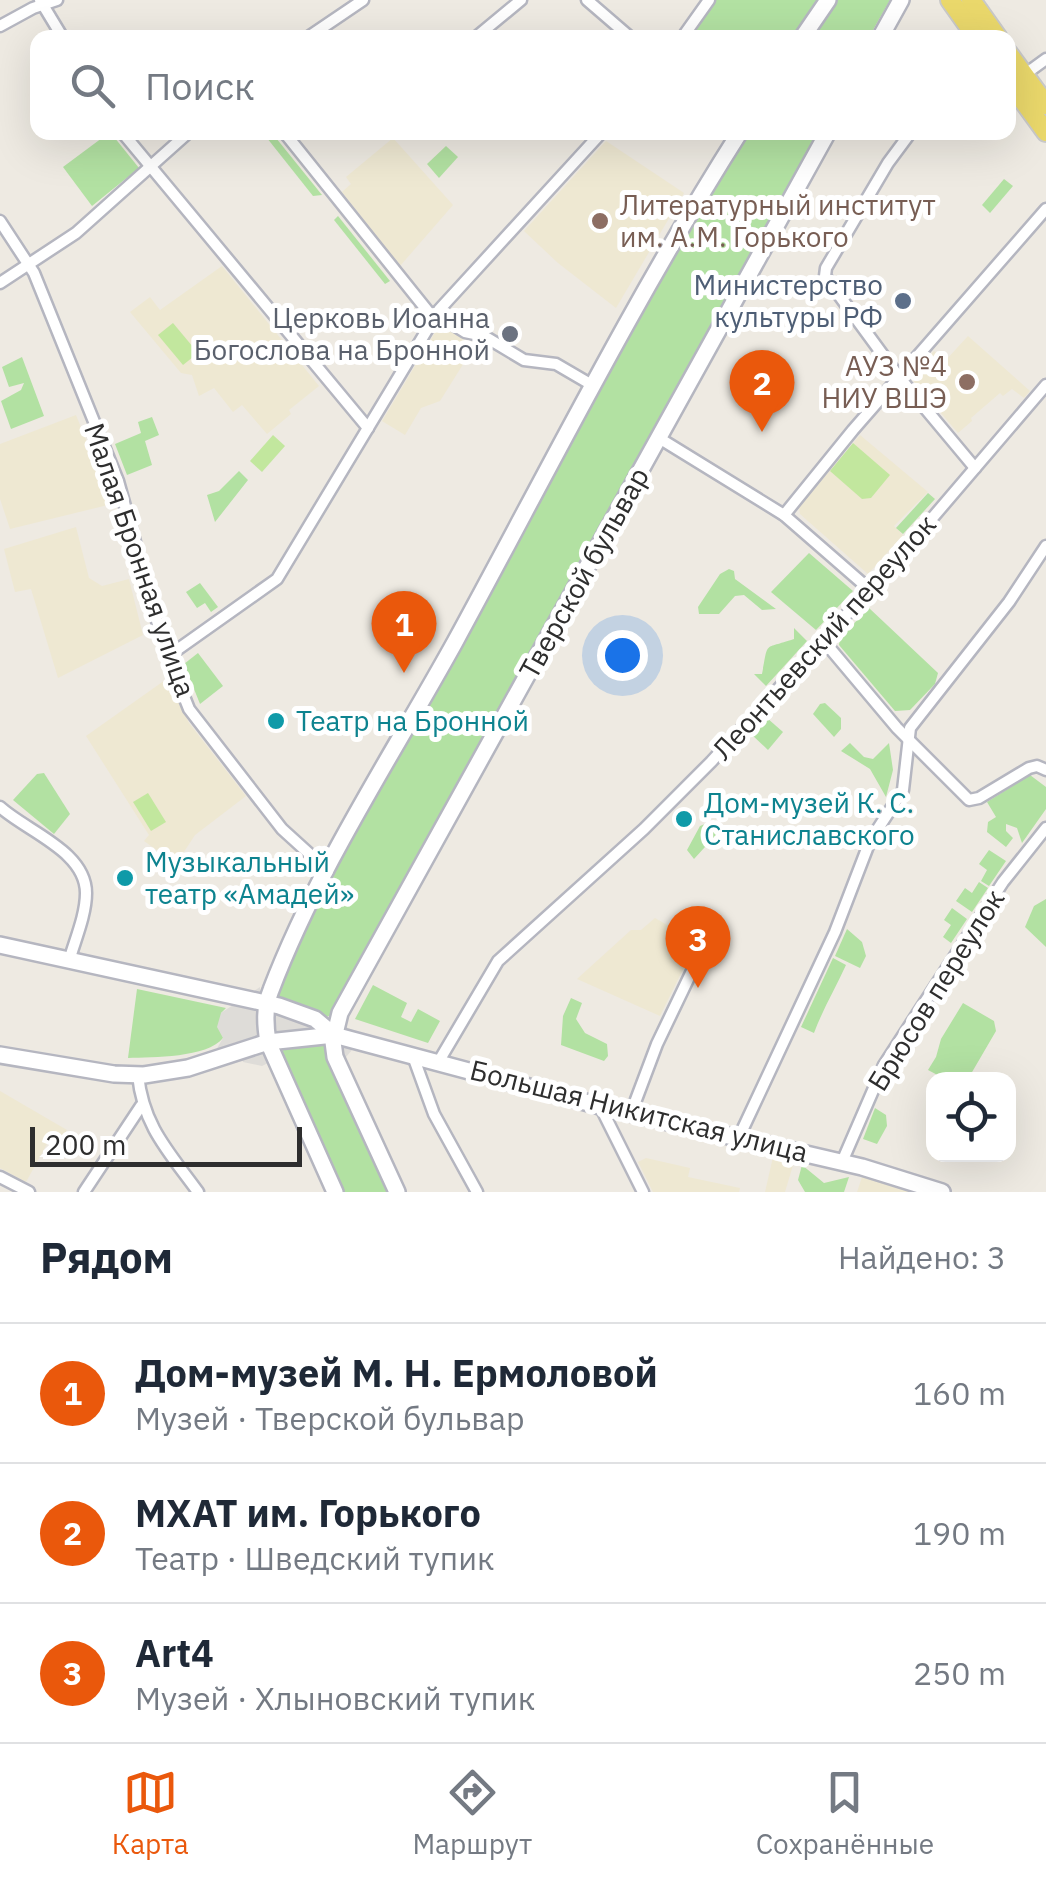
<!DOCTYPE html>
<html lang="ru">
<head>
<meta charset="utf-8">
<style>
  :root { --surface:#fff; --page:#f2f2f3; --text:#1f2937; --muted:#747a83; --line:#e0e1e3; --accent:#ea580c }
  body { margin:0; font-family:"IBM Plex Sans",sans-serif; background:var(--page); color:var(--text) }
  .controls { position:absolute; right:30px; bottom:30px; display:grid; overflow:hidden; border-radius:20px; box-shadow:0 10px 40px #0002 }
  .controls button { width:90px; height:90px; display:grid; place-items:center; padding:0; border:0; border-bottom:2px solid var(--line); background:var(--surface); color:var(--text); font:50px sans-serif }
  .scale { position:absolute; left:30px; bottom:25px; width:272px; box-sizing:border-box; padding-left:10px; border:5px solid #2e2e2e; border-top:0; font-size:28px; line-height:35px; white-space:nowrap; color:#2e2e2e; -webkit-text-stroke:8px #fff; paint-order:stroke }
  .you { position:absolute; left:622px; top:655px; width:35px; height:35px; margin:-25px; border:8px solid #fff; border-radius:50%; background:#1a73e8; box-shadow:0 0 0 15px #1a73e833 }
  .badge { display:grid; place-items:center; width:65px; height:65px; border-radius:50%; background:var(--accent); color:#fff; font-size:32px; font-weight:700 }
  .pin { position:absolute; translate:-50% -82px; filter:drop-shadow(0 2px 5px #0008) }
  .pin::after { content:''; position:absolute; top:52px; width:35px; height:30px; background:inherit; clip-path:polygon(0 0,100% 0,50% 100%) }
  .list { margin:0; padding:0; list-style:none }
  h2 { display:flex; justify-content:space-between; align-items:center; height:130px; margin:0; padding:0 40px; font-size:42px }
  h2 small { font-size:32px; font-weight:400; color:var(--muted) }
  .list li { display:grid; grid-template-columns:65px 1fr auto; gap:30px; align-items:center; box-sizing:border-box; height:140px; padding:0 40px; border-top:2px solid var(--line) }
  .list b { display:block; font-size:38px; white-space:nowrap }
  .list p { margin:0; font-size:32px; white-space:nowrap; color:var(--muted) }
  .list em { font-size:32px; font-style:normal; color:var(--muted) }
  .icon { flex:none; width:55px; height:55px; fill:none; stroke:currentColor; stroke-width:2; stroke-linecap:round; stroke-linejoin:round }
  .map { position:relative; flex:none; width:1046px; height:1192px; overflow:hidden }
  .search { position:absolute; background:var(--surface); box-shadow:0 10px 40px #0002; left:30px; right:30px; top:30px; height:110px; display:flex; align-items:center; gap:25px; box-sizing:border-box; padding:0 35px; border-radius:20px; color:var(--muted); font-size:38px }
  .sheet { height:550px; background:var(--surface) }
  nav { display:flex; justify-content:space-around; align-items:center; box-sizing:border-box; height:140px; border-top:2px solid var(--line); background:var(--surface); font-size:28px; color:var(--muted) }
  nav a { display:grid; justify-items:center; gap:5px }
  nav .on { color:var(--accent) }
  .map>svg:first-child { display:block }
</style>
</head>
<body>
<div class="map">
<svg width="1046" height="1192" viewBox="0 0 1046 1192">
  <rect width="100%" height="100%" fill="#eeeae2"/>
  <g fill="#eee8d2">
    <path d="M393,138l60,67 -53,61 -58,-74 9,-8 -5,-7z"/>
    <path d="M606,141l78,52 -68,115 -58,-45 -34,-32z"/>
    <path d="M222,266l97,120 -30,24 2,4 -24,20 -25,-29 -9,7 -19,-24 -15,8 -7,-21 -11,-2 -51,-61 20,-15 10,13z"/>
    <path d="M440,324l27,18 -7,12 7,4 -27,43 -19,7 -16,27 -23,-14z"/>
    <path d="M968,336l62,55 -6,7 -12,-9 -9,7 -3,-3 -29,25 1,3 -14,12 -48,-56 24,-26 11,10z"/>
    <path d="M76,415l36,89 -102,25 -10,-30v-55z"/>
    <path d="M860,435l68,57 -34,34 9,9 -35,39 -68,-60 -1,-7z"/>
    <path d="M76,527l13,51 13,8 27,-7 14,56 -85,43 -27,-89 -16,3 -11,-43z"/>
    <path d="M168,678l21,45 57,73 -51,39 -19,29 -32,-23 5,-6 -63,-99z"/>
    <path d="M655,918l19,11 -2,5 23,11 -35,71 -83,-37 54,-49h10z"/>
    <path d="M0,1091l67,39 -10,16 -9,-4 -22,40 -26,-14z"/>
    <path d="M773,1157l21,5 -9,30h-20z"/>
    <path d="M646,1158l44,10 -2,9 52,11 -1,4h-86l-15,-30z"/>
    <path d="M862,1177l36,11 13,4h-54z"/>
  </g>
  <g fill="#b2e1a2">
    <path d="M716,0h103l-26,37 -103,1 15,-23 -1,-3z"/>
    <path d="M837,0h53l-21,37 -57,1z"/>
    <path d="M110,132l29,36 -47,38 -29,-39z"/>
    <path d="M263,133h9l50,62 -9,1z"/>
    <path d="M748,133h70l-487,882 -6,3 -46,-18 -1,-7 50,-111 352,-642z"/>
    <path d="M446,146l12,11 -19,21 -12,-14z"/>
    <path d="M1004,179l9,7 -23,27 -8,-8z"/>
    <path d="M338,216l52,65 -5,3 -51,-64z"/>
    <path d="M22,357l22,59 -33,13 -10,-28 20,-11 3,-7 -15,4 -7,-20z"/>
    <path d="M152,417l7,18 -14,6 7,24 -25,10 -12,-31 26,-11 -3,-11z"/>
    <path d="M239,471l9,9 -33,42 -8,-27 12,-4z"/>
    <path d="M928,493l7,6 -32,35 -7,-6z"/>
    <path d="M809,553l44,38 -37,39 -45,-38z"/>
    <path d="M729,569l5,2 1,8 41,30 -14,1 -18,-15 -9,1 -16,18h-20l-1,-7 22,-33z"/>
    <path d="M200,583l18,24 -7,5 -6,-9 -8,5 -11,-16z"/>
    <path d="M869,608l69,65 -3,11 -25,26 -15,1 -56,-66 1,-7z"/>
    <path d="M794,628l13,13 -41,45 -12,-12h8c7,-34 0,-24 32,-35z"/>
    <path d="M198,653l25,33 -23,18 -16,-40z"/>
    <path d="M825,703l16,15v11l-7,8 -21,-23 7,-10z"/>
    <path d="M767,718l16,14 -15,18 -17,-16z"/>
    <path d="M850,743l14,14 9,2 16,-16 4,27 -7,27 -16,-28 -29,-18z"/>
    <path d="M44,773l26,41 -16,20 -41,-34 24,-26z"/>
    <path d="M1030,775l16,12v22l-24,34 -5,-15 -11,-4v7l7,7 -7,9 -19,-15 1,-10 8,-5 -9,-15z"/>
    <path d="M715,820l11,13 -3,5 -8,-2 -21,23 -7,-9 13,-24z"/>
    <path d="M989,850l17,11 -17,25 -8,-5 6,-11 -8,-6z"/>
    <path d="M979,882l9,6 -16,24 -16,-11 9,-13 7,5z"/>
    <path d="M1046,899v48l-21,-20 9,-21z"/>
    <path d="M952,908l15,11 -16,24 -8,-6 8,-12 -7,-5z"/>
    <path d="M847,929l15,13 4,14 -6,12 -25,-12z"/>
    <path d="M833,958l13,7c-11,24 -23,44 -32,68l-13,-6z"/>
    <path d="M373,985l34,18 -6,14 10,5 7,-13 22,12 -12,22 -73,-24z"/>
    <path d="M137,989l89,19 -5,5 2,25c-16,20 -70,19 -95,20z"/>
    <path d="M571,998l11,5 -6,16 9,14 22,11 1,12 -4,5 -43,-16 2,-29z"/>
    <path d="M963,1003l31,18 2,10 -28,48h-23l-17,-9 8,-13 5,-18z"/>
    <path d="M325,1045l1,12 65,135h-49l-62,-135 4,-10z"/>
    <path d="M875,1108l11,7 1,11 -10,18 -14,-5z"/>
    <path d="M802,1165l22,18 25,-6 -5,15h-39l-7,-12z"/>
  </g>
  <g fill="#c2e79e">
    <path d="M173,323l25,30 -15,12 -25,-30z"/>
    <path d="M273,435l12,11 -23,26 -12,-11z"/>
    <path d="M853,443l37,32 -19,23 -9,1 -32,-28z"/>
    <path d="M148,793l18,29 -15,9 -18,-29z"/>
  </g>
  <path fill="#dedcd8" d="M260,987v5l65,26 6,-3 17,13 15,6 -2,15 -9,1 -6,7 -20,-2 -2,-11 -40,3 -4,10 -18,9 -19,-4 -7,-20 -20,8 7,-12 -6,-11 4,-14z"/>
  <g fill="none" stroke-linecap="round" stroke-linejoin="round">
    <g stroke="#b5b6c0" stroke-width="15">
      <g id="street">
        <path d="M40,0l23,38"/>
        <path d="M587,0l44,38"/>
        <path d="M0,26l33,-18 24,-8"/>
        <path d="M307,38l56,-38"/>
        <path d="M475,38l46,-38"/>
        <path d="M682,38l27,-38"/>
        <path d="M1024,75l22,-16"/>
        <path d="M122,132l246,296"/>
        <path d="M284,132l150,187"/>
        <path d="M911,132l-23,31 -62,105 -1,8 74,101 76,91"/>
        <path d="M0,221l34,52 84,208 46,165 25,63 93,120 44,40"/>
        <path d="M0,283l76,-50 113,-101"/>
        <path d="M436,314l29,18 19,4 40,24 32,4 36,21"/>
        <path d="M659,438l125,77 85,74"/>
        <path d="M784,515l69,-85 193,-221"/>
        <path d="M823,640l74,88 72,72 10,-2 50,-30 8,-2 9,4"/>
        <path d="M167,657l110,-78 162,-269 163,-178"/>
        <path d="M0,807c26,24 86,44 86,86 0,22 -11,47 -17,68"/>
        <path d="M413,1056l21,58 43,78"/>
        <path d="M439,1061l59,-100 146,-132 67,-67 182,-198 153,-179"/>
        <path d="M138,1075c5,51 31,77 60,117"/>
        <path d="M600,1106l43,86"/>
        <path d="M631,1113l26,-69 47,-98"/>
        <path d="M739,1137l96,-205 35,-91 33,-51 7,-62 99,-126 37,-56"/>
        <path d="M842,1162l42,-97 119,-183 43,-54"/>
        <path d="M0,1177l29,15"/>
        <path d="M84,1192l57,-86"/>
      </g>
    </g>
    <g stroke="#b5b6c0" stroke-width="20">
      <g id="secondary">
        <path d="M802,38l26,-38"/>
        <path d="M880,38l21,-38"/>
        <path d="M0,945l279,61 36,13 19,16"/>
        <path d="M0,1055l114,19 30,1 44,-7 80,-26 66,-7 266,71 262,61 80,25"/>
        <path d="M335,1192l-67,-150c-3,-18 -4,-35 3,-52 47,-123 121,-234 184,-348 93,-171 180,-345 285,-510"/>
        <path d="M397,1192l-62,-135 -2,-15 7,-29 488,-881"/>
      </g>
    </g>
    <g stroke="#c9c9c9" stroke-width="22">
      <g id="primary">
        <path d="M950,0l27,38"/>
        <path d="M971,0l27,38"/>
        <path d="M1008,53l38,52"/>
        <path d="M1008,80l38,52"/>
      </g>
    </g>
    <use href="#street" stroke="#fff" stroke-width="10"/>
    <use href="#secondary" stroke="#fff" stroke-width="15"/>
    <use href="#primary" stroke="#ead86b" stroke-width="18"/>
  </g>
  <g fill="#8d6e63" stroke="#fff" stroke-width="4">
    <circle cx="600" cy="221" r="10"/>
    <circle cx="967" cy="382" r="10"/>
  </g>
  <circle fill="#5c6f8a" stroke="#fff" stroke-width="4" cx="903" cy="301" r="10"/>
  <circle fill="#6b7280" stroke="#fff" stroke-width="4" cx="510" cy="334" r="10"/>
  <g fill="#0f9aa8" stroke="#fff" stroke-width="4">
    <circle cx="276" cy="721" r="10"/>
    <circle cx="684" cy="819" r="10"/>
    <circle cx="125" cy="878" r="10"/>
  </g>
  <g text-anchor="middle" stroke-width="10" stroke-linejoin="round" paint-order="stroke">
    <g font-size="28" fill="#785e54" stroke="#fff" text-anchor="start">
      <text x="620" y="215">Литературный институт<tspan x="620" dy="32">им. А.М. Горького</tspan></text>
      <text x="947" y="376" text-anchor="end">АУЗ №4<tspan x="947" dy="32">НИУ ВШЭ</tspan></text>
    </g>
    <g font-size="28" fill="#4e5e75" stroke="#fff" text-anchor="end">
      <text x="883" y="295">Министерство<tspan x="883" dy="32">культуры РФ</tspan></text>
    </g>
    <g font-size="28" fill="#5b616d" stroke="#fff" text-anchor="end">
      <text x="490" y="328">Церковь Иоанна<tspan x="490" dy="32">Богослова на Бронной</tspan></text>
    </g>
    <g font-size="28" fill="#2e2e2e" stroke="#fff">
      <text transform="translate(140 560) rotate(71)" y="10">Малая Бронная улица</text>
      <text transform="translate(584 573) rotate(-61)" y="10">Тверской бульвар</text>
      <text transform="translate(824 637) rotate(-48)" y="10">Леонтьевский переулок</text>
      <text transform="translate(936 990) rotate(-58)" y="10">Брюсов переулок</text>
      <text transform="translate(639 1111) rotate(14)" y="10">Большая Никитская улица</text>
    </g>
    <g font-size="28" fill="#0d838f" stroke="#fff" text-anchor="start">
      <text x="296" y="731">Театр на Бронной</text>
      <text x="704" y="813">Дом-музей К. С.<tspan x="704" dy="32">Станиславского</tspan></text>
      <text x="145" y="872">Музыкальный<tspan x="145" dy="32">театр «Амадей»</tspan></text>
    </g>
  </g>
</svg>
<div class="controls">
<button><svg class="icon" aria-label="locate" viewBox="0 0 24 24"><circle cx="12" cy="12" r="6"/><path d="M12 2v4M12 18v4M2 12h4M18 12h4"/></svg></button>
</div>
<div class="scale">200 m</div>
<div class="you"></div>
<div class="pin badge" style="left:404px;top:673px">1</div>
<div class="pin badge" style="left:762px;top:432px">2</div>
<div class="pin badge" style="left:698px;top:988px">3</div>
<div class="search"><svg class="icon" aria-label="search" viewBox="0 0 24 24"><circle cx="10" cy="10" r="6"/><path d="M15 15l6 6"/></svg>Поиск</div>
</div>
<section class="sheet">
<h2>Рядом<small>Найдено: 3</small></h2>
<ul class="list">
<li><span class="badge">1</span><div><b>Дом-музей М. Н. Ермоловой</b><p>Музей · Тверской бульвар</p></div><em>160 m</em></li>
<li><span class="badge">2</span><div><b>МХАТ им. Горького</b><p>Театр · Шведский тупик</p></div><em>190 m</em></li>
<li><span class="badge">3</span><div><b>Art4</b><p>Музей · Хлыновский тупик</p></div><em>250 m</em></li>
</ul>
</section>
<nav>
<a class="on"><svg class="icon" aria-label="map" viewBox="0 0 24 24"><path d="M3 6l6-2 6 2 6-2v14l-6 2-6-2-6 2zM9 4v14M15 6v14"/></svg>Карта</a>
<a><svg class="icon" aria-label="directions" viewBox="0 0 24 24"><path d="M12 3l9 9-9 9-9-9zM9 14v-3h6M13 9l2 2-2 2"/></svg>Маршрут</a>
<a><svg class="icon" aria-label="saved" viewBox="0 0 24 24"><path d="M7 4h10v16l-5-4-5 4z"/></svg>Сохранённые</a>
</nav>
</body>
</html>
